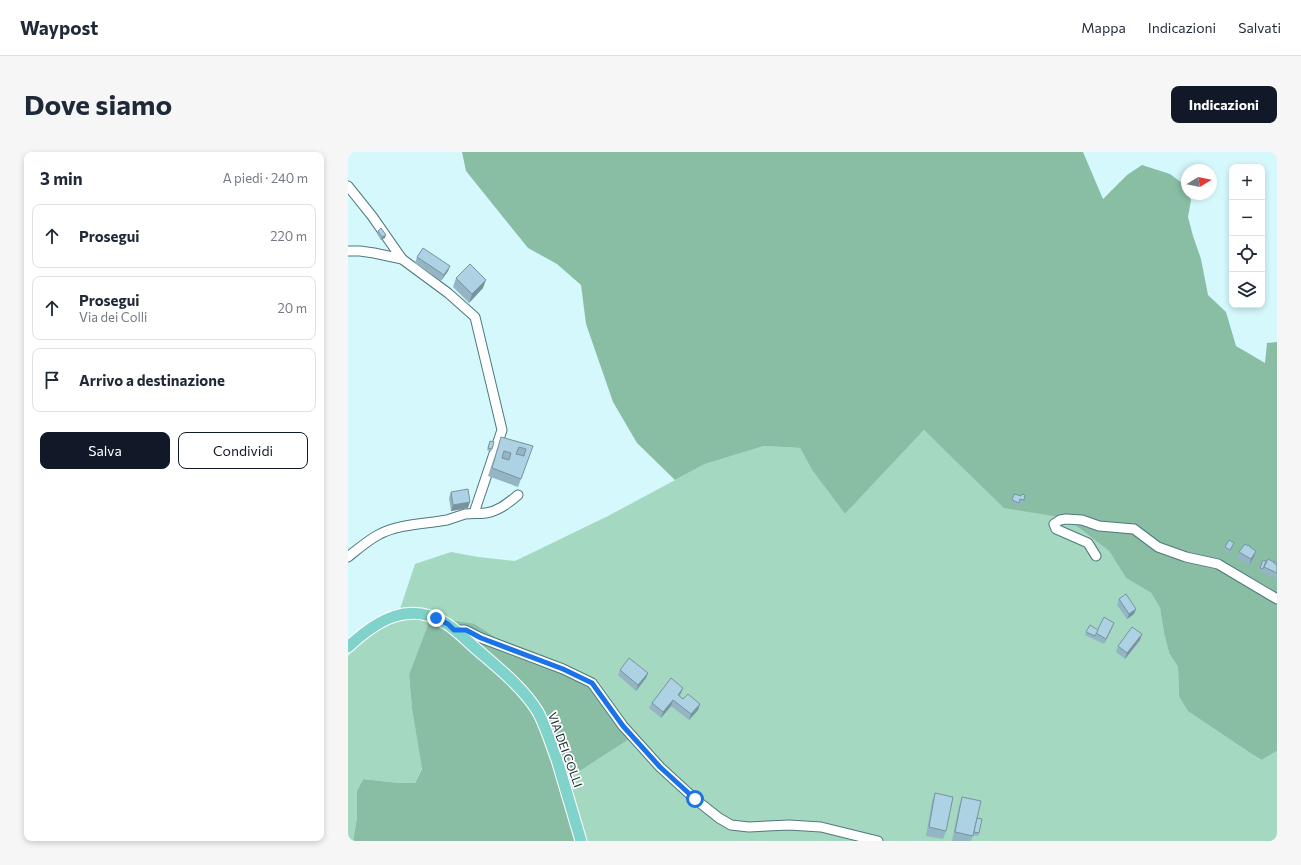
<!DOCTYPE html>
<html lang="it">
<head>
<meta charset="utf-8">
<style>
  :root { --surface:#fff; --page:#f6f6f7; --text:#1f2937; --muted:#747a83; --line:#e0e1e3; --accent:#111827 }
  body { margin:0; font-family:Commissioner,sans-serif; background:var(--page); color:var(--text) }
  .controls { position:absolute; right:12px; top:12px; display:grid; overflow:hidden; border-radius:8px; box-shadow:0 2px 6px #0003 }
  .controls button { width:36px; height:36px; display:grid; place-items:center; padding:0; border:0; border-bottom:1px solid var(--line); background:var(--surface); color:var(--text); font:20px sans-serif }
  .compass { position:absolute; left:833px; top:12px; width:36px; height:36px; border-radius:50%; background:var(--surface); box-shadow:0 2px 6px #0003; rotate:80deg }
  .stop { position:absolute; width:12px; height:12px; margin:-9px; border:3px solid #1a73e8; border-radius:50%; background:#fff }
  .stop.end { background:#1a73e8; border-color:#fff; box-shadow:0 1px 4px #0008 }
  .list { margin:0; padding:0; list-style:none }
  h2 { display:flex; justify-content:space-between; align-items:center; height:52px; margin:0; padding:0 16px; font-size:17px }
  h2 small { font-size:13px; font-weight:400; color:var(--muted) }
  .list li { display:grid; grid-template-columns:26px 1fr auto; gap:12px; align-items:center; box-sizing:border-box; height:64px; margin:0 8px 8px; padding:0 8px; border:1px solid var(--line); border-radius:8px }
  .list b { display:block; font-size:15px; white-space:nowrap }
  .list p { margin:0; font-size:13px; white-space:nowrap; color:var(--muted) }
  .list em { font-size:13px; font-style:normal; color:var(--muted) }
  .actions { display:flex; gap:8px; padding:12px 16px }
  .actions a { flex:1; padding:9px 0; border:1px solid var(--accent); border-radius:8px; text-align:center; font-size:14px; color:var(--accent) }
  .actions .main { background:var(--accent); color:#fff }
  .icon { flex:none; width:22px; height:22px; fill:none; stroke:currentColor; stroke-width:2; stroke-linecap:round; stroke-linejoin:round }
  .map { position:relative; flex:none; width:929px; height:689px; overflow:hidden; border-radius:8px }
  header { display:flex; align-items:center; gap:24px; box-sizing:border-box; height:56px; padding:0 20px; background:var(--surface); border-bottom:1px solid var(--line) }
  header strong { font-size:19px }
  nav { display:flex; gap:22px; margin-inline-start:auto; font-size:14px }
  .intro { display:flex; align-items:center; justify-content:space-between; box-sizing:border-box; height:96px; padding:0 24px }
  h1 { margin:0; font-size:28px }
  .button { padding:10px 18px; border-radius:8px; background:var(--accent); color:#fff; font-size:14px; font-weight:700 }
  main { display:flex; gap:24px; padding:0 24px }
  aside { flex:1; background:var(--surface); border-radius:8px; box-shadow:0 2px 6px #0003 }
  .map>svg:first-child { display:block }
</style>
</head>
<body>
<header>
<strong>Waypost</strong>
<nav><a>Mappa</a><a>Indicazioni</a><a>Salvati</a></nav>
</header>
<div class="intro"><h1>Dove siamo</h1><a class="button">Indicazioni</a></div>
<main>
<aside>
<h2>3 min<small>A piedi · 240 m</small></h2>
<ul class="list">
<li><svg class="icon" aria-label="ahead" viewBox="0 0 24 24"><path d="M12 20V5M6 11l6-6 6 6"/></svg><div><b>Prosegui</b></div><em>220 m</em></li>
<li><svg class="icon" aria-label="ahead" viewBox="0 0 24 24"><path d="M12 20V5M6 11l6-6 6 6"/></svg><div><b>Prosegui</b><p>Via dei Colli</p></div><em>20 m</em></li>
<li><svg class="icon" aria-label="arrive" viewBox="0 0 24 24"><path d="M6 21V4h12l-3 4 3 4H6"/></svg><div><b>Arrivo a destinazione</b></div></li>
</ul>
<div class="actions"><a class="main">Salva</a><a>Condividi</a></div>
</aside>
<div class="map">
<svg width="929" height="689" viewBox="0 0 929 689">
  <rect width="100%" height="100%" fill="#d5f8fd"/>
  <path fill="#a5d8c0" d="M576,278l17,16 125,72 43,33 17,27 25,15 9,15 4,25 5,20 9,14 1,29 81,64 17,-9v90h-695l-19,-59 71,-46 -112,-81 -47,-31 -66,51 3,34 10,59 -7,15h-16l-36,-4 -6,12v26l-4,24h-5v-185l18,-21 30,-14 19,-57 36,-12 27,5 37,4 93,-45 97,-52 59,-18 36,2 12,22 33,44z"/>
  <g fill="#89bea5">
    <path d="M114,0h621l20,47 24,-24 15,-10 28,9 12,9 9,17 -3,17 5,19 8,23 7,36 18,17 10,34 29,17 2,-20 10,-1v409l-16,9 -73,-49 -9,-15 -1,-29 -9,-14 -5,-20 -4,-25 -9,-15 -25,-15 -17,-27 -43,-33 -62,-10 -80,-78 -79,84 -33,-44 -12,-22 -36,-2 -59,18 -30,16 -38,-37 -24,-41 -27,-78 -5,-39 -24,-21 -29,-16 -62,-77z"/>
    <path d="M83,465l44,7 47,31 64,27 48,54 -71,46 19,59h-229l4,-24v-26l6,-12 36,4h16l7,-14 -10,-60 -3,-34z"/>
  </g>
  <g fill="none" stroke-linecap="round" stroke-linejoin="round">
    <g stroke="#4f787e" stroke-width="11">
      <g id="minor">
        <path d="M0,34l24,30 30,43"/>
        <path d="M0,99h12l14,2 28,6 46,34 27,24 27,113 -28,83"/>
        <path d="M748,404l-8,-13 -32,-14 -2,-5 6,-4 6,-1 16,1 17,6 35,3 24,18 28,10 32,7 59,35"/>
        <path d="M0,405c10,-8 19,-16 30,-22 20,-11 47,-11 69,-15 6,-2 12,-4 18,-6 7,-1 14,0 21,-1 13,-2 22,-10 32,-18"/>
        <path d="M106,478h11l16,8 82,31 29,14 31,43 37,41 35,32 24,19 12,7 18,2 40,-2 32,2 57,14"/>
      </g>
    </g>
    <g stroke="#fff" stroke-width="13">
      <path id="major" d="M0,495c29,-27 61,-47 99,-23 12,8 23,20 34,29 21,18 43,36 57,59 8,15 13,32 19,48 8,27 16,54 24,81"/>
    </g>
    <use href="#minor" stroke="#fff" stroke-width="9"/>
    <use href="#major" stroke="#80d3cb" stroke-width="11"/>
  </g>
  <g fill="#94b5c3">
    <path d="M30,79l7,7 -4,2 -4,-6z"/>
    <path d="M69,105l33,9 -2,5 -7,10 -26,-18z"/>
    <path d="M108,126l27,10 -14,15 -16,-16z"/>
    <path d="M153,285l32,9 -15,41 -30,-11z"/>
    <path d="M142,289l4,1 -3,10 -4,-2z"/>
    <path d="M103,340l17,16 -17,3 -2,-13z"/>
    <path d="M666,342l7,2 4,-1 -2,8 -4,-1 -1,4 -7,-3z"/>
    <path d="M881,388l5,3 -1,3 -4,7 -5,-3z"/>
    <path d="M902,395l4,10 -5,8 -12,-7 2,-6z"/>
    <path d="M915,408l3,1 11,2v16l-18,-8z"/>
    <path d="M771,447l17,10 -2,5 -7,5 -10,-14z"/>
    <path d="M766,471l-2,5 -8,16 -19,-9 1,-3 12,-2z"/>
    <path d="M792,488l-15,19 -9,-7 2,-6z"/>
    <path d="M272,518l28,3 -2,5 -10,13 -18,-16z"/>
    <path d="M335,536l-2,5 -2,3 4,3 17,5 -2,6 -9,10 -18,-14 -10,12 -12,-10 3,-5z"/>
    <path d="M587,641l11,38 -3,8 -17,-3 6,-35z"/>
    <path d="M614,645l15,21 2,15 -1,3 -5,-1 -2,6h-19l7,-35z"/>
  </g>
  <g fill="#78939f">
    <path d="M38,83l-1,3 -4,2 1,-3z"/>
    <path d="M102,114l-2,5 -7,10 3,-6z"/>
    <path d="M138,128l-3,8 -14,15 3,-9z"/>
    <path d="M122,350l-2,6 -17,3 2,-6z"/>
    <path d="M908,399l-2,6 -5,8 2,-6z"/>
    <path d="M788,457l-2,5 -7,5 2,-5z"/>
    <path d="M766,471l-2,5 -8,16 2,-5z"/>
    <path d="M794,482l-2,6 -15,19 2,-6z"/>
    <path d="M300,521l-2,5 -10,13 2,-6z"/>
    <path d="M335,536l-2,5 -6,8 3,-6z"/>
    <path d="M325,548l-2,6 -10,12 2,-6z"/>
    <path d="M352,552l-2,6 -9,10 2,-6z"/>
  </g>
  <g fill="#acd2e3" stroke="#78939f" fill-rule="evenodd">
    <path d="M33,76l5,7 -4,2 -4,-6z"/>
    <path d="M75,96l27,18 -6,9 -27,-18z"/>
    <path d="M122,112l16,16 -14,14 -16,-16z"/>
    <path d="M153,285l32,9 -12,33 -29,-11zM171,295l7,2 -2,7 -8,-2zM156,299l7,2 -2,7 -7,-2z"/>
    <path d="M142,289l4,1 -2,7 -4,-1z"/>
    <path d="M120,337l2,13 -17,3 -2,-13z"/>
    <path d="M666,342l7,2 1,-2 3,1 -1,5 -4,-1 -1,4 -7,-3z"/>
    <path d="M881,388l5,3 -4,7 -5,-3z"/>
    <path d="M897,392l3,2 1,-1 1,1v1l6,4 -5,8 -12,-7z"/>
    <path d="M920,407l6,3v1l3,2v8l-13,-6z"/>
    <path d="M915,408l3,1 -3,8 -3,-1z"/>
    <path d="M926,409l3,2v2l-3,-2z"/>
    <path d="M778,442l10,15 -7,5 -10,-15z"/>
    <path d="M756,465l10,6 -8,16 -10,-6z"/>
    <path d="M742,473l8,5 -3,6 -9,-4z"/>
    <path d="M784,475l10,7 -15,19 -9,-7z"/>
    <path d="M281,506l19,15 -10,12 -18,-15z"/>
    <path d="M323,526l12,10 -5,7 5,4 5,-5 12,10 -9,10 -18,-14 -10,12 -11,-9z"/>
    <path d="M587,641l18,4 -7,34 -17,-4z"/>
    <path d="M614,645l19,4 -8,35 -18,-4z"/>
    <path d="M629,666l5,1 -3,14 -5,-1z"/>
  </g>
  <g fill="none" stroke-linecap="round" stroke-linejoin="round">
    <path stroke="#1a73e8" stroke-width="5" d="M88,466l12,6 6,6h12l15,8 82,31 29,14 31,43 37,41 35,32"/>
  </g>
  <g text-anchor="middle" stroke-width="3.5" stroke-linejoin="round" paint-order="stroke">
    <g font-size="12" fill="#253639" stroke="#fff">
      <text transform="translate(217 598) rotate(70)" y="4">VIA DEI COLLI</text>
    </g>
  </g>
</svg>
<div class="controls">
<button>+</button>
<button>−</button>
<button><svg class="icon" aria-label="locate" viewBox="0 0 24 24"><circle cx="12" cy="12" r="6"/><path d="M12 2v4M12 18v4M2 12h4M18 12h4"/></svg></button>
<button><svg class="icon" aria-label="layers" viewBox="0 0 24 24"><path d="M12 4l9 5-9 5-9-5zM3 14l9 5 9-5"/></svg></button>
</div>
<svg class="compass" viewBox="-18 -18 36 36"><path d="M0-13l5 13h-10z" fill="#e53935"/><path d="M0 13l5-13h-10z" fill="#747a83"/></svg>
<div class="stop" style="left:347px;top:647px"></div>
<div class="stop end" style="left:88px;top:466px"></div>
</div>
</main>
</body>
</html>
